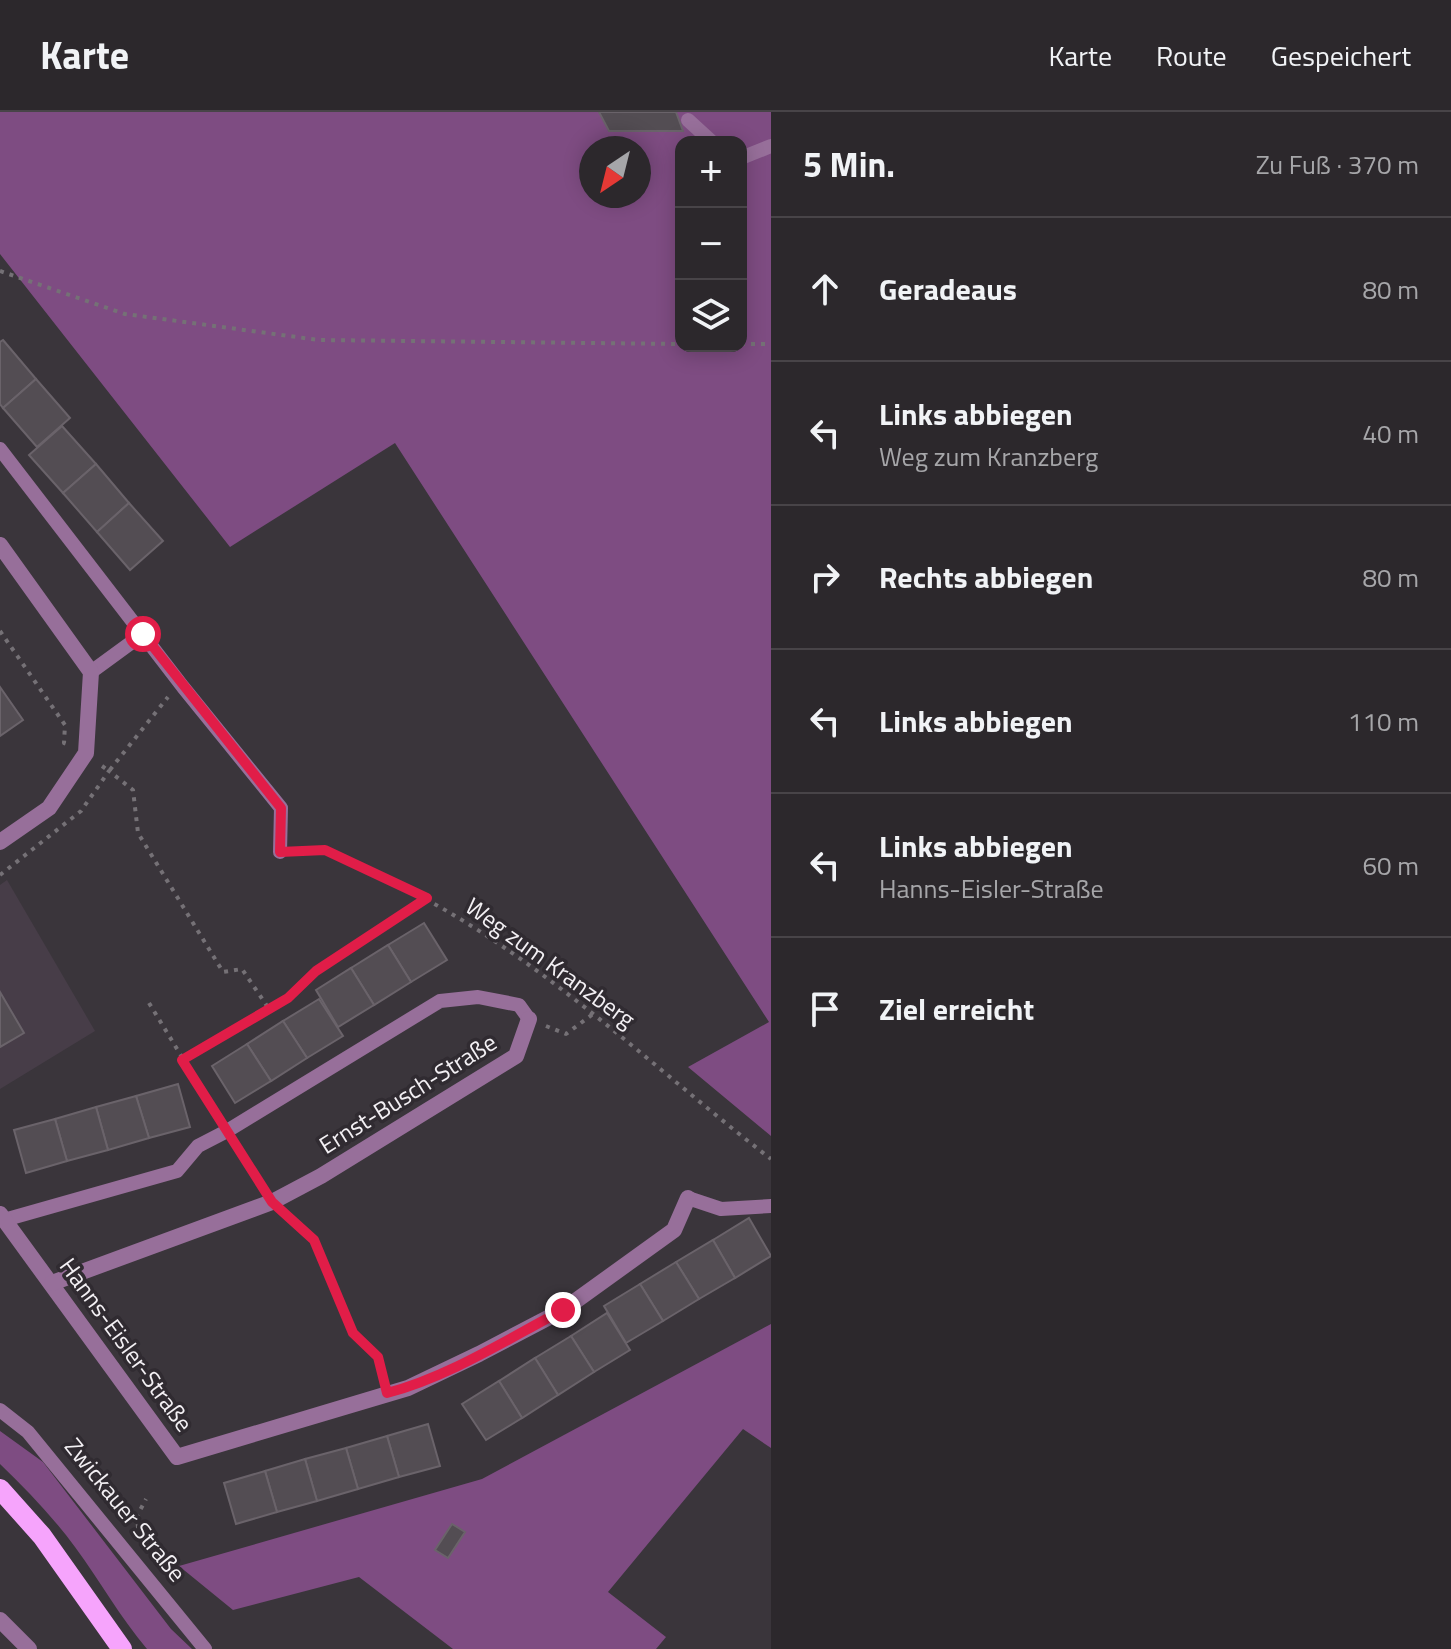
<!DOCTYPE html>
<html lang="de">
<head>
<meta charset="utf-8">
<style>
  :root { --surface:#2c282c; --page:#343034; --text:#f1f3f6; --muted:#a6a6a9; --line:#484448 }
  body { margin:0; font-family:"Titillium Web",sans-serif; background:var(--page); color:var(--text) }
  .controls { position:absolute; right:24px; top:24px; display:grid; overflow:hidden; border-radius:16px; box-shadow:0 4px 20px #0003 }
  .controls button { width:72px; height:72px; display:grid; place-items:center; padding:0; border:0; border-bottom:2px solid var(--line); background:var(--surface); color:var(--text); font:40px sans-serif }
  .compass { position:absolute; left:579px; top:24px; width:72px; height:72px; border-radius:50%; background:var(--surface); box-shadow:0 4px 20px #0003; rotate:215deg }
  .stop { position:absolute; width:24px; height:24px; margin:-18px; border:6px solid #e11d48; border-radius:50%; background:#fff }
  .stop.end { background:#e11d48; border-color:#fff; box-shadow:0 2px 8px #0008 }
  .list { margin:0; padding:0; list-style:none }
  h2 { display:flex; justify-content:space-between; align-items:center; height:104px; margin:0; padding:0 32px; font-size:34px }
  h2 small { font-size:26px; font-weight:400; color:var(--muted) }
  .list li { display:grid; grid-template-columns:52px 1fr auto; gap:24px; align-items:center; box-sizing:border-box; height:144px; padding:0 32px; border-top:2px solid var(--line) }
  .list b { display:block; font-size:30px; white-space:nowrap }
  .list p { margin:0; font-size:26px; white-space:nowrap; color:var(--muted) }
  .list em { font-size:26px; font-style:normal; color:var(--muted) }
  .icon { flex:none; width:44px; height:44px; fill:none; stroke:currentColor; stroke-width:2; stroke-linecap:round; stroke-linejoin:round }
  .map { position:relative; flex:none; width:771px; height:1537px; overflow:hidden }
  header { display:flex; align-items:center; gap:48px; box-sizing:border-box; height:112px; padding:0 40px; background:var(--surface); border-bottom:2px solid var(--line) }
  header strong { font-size:38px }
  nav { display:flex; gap:44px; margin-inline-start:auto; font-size:28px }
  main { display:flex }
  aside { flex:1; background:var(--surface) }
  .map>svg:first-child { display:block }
</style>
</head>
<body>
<header>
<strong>Karte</strong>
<nav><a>Karte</a><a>Route</a><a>Gespeichert</a></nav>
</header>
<main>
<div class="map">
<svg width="771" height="1537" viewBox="0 0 771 1537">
  <rect width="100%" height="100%" fill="#3a353b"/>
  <path fill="#473d48" d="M7,768l88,151 -95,58v-204z"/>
  <g fill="#7e4c82" fill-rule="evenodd">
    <path d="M0,0h771v1024l-83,-69 81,-45 -374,-579 -165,104 -230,-293zM681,30h60v204h-60zM591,36h48v48h-48z"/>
    <path d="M771,1212v124l-28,-19 -135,163 58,45 -10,12h-203l-94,-72 -126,33 -54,-44 303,-87z"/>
    <path d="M0,1319l43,31 128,167 21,20h-45c-27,-32 -47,-68 -72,-102 -22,-30 -48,-57 -75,-83z"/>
  </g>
  <g fill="#534d53" stroke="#6a636a" stroke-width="2">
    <path d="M599,0h77l7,19h-74z"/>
    <path d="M3,228l33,39 -33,29 -3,-4v-62z"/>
    <path d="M36,267l34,39 -33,29 -34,-39z"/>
    <path d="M62,314l34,38 -33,29 -34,-38z"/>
    <path d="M96,352l33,39 -32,29 -34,-39z"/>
    <path d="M129,391l34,38 -33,29 -33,-38z"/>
    <path d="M0,575l23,33 -23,16z"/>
    <path d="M424,811l23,37 -36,22 -23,-37z"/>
    <path d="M388,833l23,37 -37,23 -23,-37z"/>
    <path d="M351,856l23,37 -36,22 -22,-37z"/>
    <path d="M0,880l24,41 -24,14z"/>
    <path d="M319,887l24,37 -36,22 -24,-37z"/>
    <path d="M283,909l24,37 -36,23 -24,-37z"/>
    <path d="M247,932l24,37 -36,22 -23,-37z"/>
    <path d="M178,972l12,43 -41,11 -13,-42z"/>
    <path d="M136,984l13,42 -41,12 -12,-43z"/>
    <path d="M96,995l12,43 -41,11 -12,-42z"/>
    <path d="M55,1007l12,42 -41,12 -12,-43z"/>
    <path d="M749,1106l22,38 -36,22 -22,-38z"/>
    <path d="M713,1128l22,38 -36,21 -23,-37z"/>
    <path d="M676,1150l23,37 -36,22 -23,-37z"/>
    <path d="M640,1172l23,37 -37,22 -22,-37z"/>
    <path d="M607,1201l23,37 -36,22 -23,-36z"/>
    <path d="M571,1224l23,36 -36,23 -23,-37z"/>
    <path d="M535,1246l23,37 -36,23 -23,-37z"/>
    <path d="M499,1269l23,37 -36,22 -24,-36z"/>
    <path d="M428,1312l12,42 -41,11 -12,-41z"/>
    <path d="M387,1324l12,41 -41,12 -12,-41z"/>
    <path d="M346,1336l12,41 -41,12 -12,-42z"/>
    <path d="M305,1347l12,42 -40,11 -12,-41z"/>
    <path d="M265,1359l12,41 -41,12 -12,-41z"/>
    <path d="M452,1412l13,8 -17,26 -13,-8z"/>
  </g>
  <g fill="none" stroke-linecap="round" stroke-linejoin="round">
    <g stroke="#757176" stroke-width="4" stroke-dasharray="4 6" stroke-linecap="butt">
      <path d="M0,159l125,43 194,26 362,4"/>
      <path d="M741,232h30"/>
      <path d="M0,519l65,94 -1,18 3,1"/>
      <path d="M102,654l7,5 59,-74"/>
      <path d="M297,739c9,0 21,-3 30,0 19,6 38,17 55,26 147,68 262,184 389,282"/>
      <path d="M0,763l81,-64 28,-40 24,19 5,43 85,139 19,-3 27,40"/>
      <path d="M149,891l69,113"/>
      <path d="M546,914l20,8 27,-20"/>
      <path d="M182,948l106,-62 28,-27 111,-73"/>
      <path d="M235,1032l28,43"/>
      <path d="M287,1103l27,25 39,93 25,24 4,18"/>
      <path d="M139,1426l-2,-22 9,-17"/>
    </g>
    <g stroke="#976f9a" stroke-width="14">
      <path d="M688,8l24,22"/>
      <path d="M741,46l30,-12"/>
      <path d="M0,337l183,238 98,121 -1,44"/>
      <path d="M91,560l52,-38"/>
      <path d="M688,1086l33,11 50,-3"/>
      <path d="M4,1108l173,-49 21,-25 29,-15 213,-130 38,-4 41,8 10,14"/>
      <path d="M0,1298l28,22 177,217"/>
    </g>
    <g stroke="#976f9a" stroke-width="16">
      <path d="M0,433l91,127 -5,81 -37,55 -49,34"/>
      <path d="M0,1102l177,243 231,-69 71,-34 84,-44 111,-80 14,-32"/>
      <path d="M52,1171l220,-81 49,-26 195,-120 13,-37"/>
      <path d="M0,1508l29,29"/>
    </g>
    <path stroke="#f6a4fc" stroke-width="20" d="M0,1377l42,47 80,113"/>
  </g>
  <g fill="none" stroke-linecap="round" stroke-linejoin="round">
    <path stroke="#e11d48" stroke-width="10" d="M143,522l138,174 -1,44 45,-2 102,48 -111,73 -28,27 -106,62 90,142 42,38 39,93 25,24 9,36c61,-16 119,-53 176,-83"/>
  </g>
  <g text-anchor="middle" stroke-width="7" stroke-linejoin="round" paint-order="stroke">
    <g font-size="24" fill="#f3f0f4" stroke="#302b31">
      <text transform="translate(550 851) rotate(36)" y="8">Weg zum Kranzberg</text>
      <text transform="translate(408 982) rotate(-32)" y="8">Ernst-Busch-Straße</text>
      <text transform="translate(126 1233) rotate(54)" y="8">Hanns-Eisler-Straße</text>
      <text transform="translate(125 1398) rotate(51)" y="8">Zwickauer Straße</text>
    </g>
  </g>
</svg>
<div class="controls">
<button>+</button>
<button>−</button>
<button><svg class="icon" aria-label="layers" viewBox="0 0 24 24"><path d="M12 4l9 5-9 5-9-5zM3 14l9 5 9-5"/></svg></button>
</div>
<svg class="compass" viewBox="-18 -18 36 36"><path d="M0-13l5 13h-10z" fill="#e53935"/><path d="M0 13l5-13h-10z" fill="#a6a6a9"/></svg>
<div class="stop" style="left:143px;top:522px"></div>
<div class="stop end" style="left:563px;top:1198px"></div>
</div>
<aside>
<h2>5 Min.<small>Zu Fuß · 370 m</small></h2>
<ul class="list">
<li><svg class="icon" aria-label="ahead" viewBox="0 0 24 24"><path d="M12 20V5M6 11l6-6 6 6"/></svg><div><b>Geradeaus</b></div><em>80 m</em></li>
<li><svg class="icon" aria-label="left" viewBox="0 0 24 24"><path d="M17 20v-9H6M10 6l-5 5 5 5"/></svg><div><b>Links abbiegen</b><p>Weg zum Kranzberg</p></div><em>40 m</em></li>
<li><svg class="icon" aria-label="right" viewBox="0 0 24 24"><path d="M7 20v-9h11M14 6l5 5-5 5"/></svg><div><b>Rechts abbiegen</b></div><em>80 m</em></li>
<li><svg class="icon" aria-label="left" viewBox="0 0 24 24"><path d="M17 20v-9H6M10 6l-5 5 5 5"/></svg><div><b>Links abbiegen</b></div><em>110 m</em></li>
<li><svg class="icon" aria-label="left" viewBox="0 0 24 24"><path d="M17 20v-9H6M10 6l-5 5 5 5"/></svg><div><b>Links abbiegen</b><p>Hanns-Eisler-Straße</p></div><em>60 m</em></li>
<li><svg class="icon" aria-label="arrive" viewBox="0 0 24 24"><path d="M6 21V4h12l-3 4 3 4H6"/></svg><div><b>Ziel erreicht</b></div></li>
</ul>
</aside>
</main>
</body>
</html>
